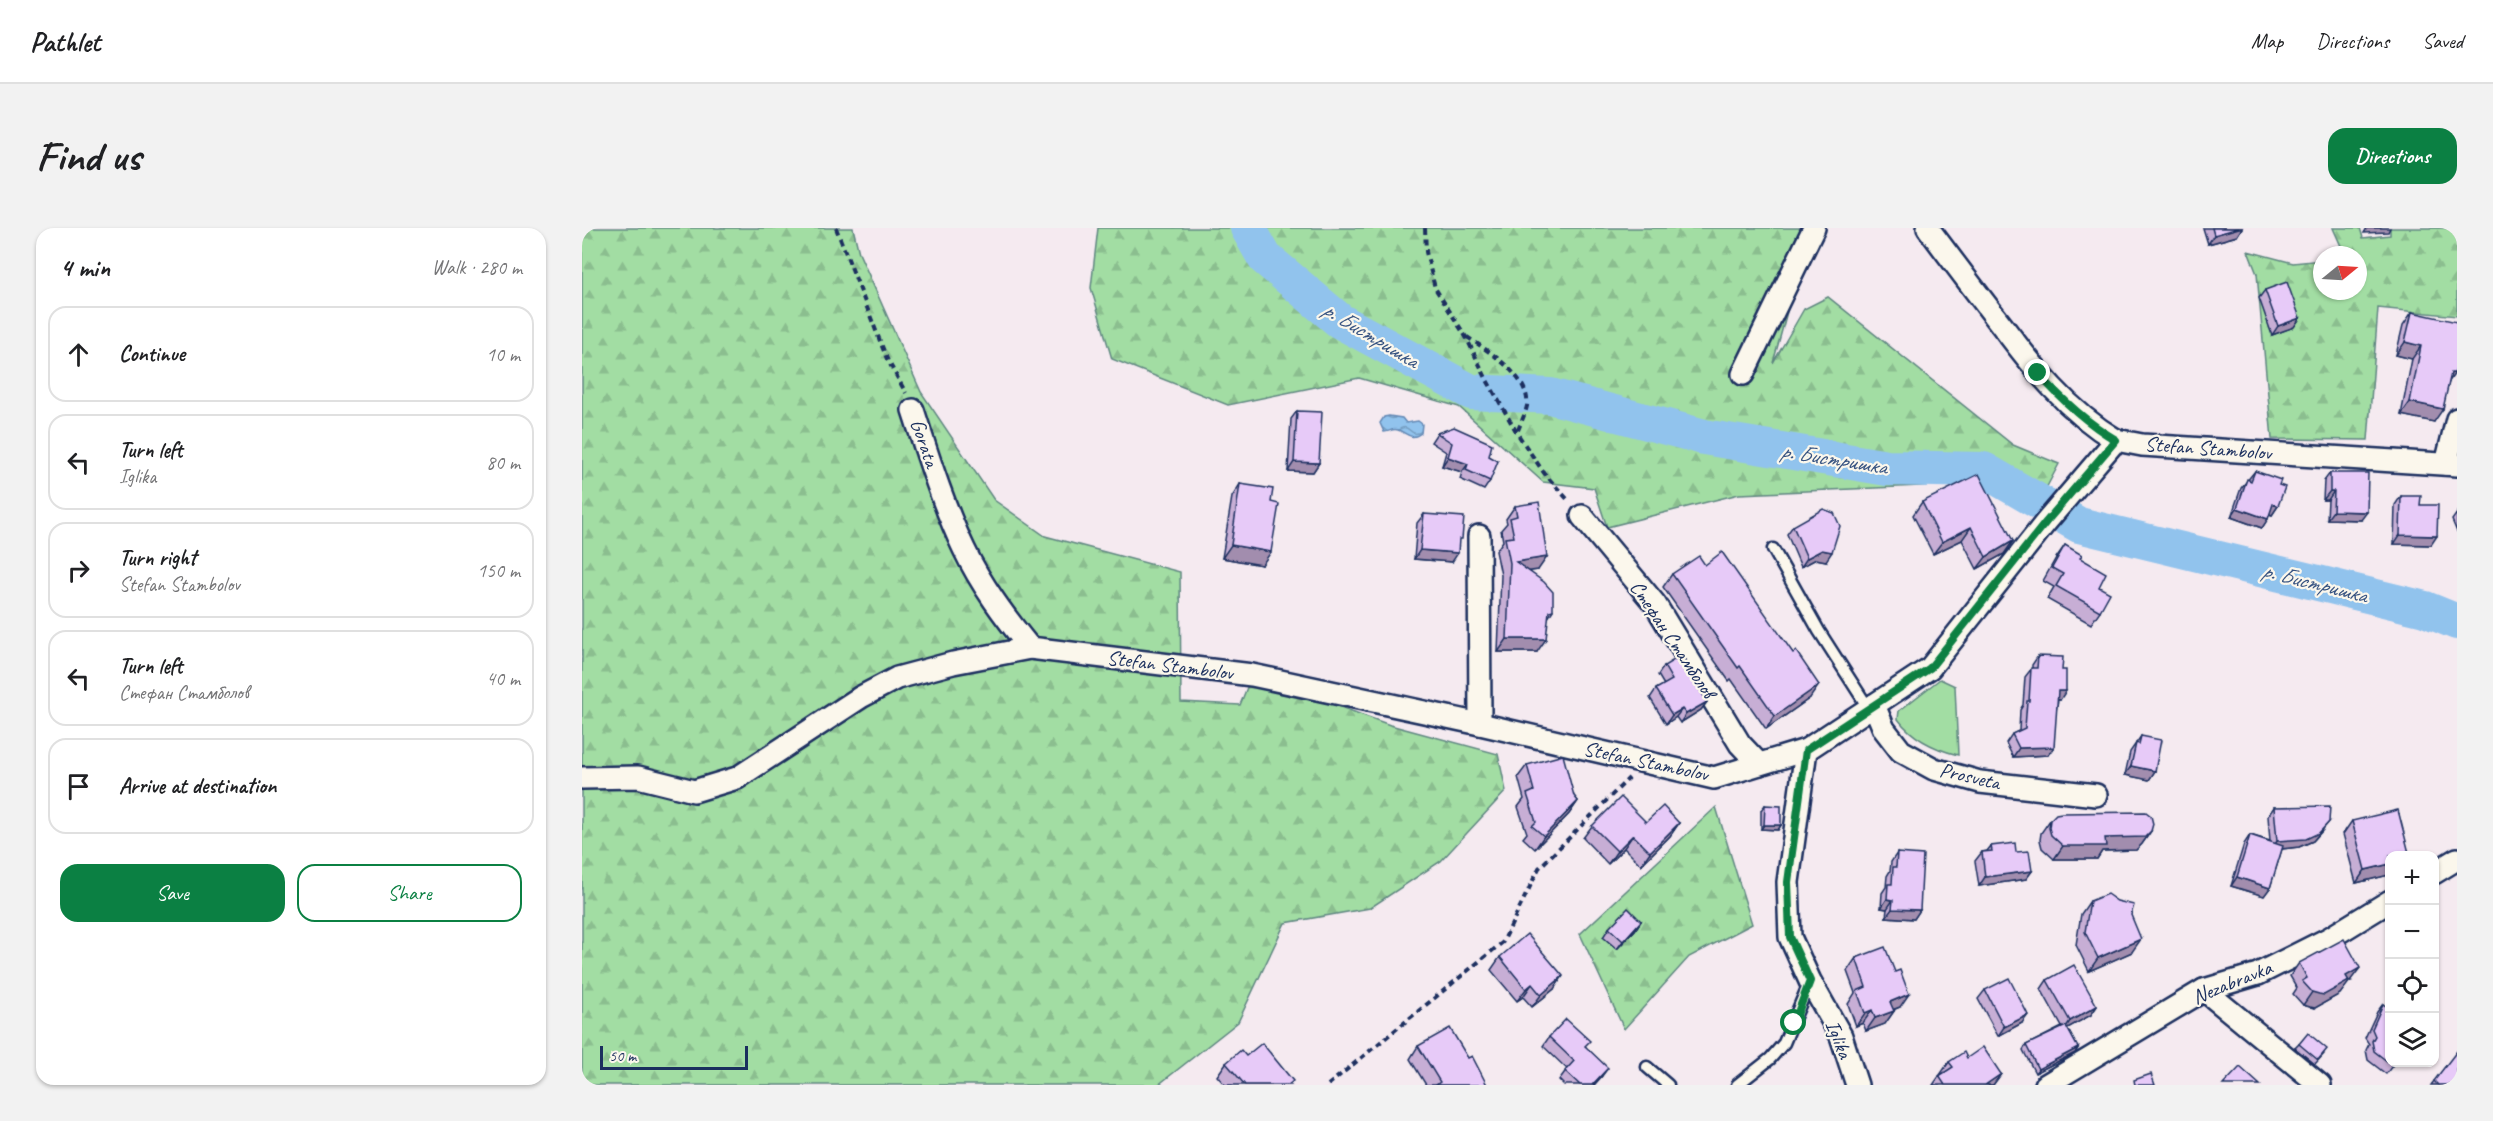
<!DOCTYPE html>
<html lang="en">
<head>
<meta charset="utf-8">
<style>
  :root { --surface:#fff; --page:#f2f2f2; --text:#202124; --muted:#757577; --line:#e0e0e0; --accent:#0b8043 }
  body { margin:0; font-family:Caveat,sans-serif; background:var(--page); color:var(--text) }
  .controls { position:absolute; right:18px; bottom:18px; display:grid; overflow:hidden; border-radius:12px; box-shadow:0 2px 4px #0004 }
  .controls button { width:54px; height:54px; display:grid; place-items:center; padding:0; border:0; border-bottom:2px solid var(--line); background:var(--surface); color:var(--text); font:30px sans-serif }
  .compass { position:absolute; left:1731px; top:18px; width:54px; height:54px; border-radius:50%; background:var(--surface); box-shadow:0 2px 4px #0004; rotate:72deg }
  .scale { position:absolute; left:18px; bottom:15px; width:148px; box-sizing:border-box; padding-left:6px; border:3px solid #1b2f5e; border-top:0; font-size:16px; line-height:21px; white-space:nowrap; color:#1b2f5e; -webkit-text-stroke:4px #fbf7ec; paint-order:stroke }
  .stop { position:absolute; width:18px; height:18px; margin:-14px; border:4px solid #0b8043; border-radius:50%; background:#fff }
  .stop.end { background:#0b8043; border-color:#fff; box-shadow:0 2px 6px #0008 }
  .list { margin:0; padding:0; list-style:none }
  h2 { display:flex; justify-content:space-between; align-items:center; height:78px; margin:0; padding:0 24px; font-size:26px }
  h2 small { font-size:20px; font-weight:400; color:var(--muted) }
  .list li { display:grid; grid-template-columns:39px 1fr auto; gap:18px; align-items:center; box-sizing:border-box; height:96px; margin:0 12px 12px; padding:0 12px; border:2px solid var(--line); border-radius:18px }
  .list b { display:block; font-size:22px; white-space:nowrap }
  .list p { margin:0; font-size:20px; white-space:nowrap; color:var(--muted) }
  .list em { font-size:20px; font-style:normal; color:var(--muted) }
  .actions { display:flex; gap:12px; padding:18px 24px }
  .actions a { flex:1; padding:14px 0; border:2px solid var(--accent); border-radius:18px; text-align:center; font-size:21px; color:var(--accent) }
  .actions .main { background:var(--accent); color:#fff }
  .icon { flex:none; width:33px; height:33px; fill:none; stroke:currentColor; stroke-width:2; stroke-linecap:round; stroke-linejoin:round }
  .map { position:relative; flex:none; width:1875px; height:857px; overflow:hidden; border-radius:18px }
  header { display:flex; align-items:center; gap:36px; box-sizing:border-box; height:84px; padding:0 30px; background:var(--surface); border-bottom:2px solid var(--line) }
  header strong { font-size:28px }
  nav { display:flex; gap:33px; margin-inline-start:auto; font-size:21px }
  .intro { display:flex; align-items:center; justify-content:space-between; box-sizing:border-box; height:144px; padding:0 36px }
  h1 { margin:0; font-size:42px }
  .button { padding:15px 27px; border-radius:18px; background:var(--accent); color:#fff; font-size:21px; font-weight:700 }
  main { display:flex; gap:36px; padding:0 36px }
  aside { flex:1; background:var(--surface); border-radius:18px; box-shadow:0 2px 4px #0004 }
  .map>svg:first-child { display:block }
</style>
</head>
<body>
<header>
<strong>Pathlet</strong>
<nav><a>Map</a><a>Directions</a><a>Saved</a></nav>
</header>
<div class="intro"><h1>Find us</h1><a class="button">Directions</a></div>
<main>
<aside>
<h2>4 min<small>Walk · 280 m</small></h2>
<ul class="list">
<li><svg class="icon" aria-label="ahead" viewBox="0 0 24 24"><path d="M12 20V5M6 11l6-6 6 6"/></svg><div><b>Continue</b></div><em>10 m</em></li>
<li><svg class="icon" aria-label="left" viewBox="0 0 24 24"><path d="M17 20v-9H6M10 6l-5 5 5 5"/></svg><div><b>Turn left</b><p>Iglika</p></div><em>80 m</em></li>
<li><svg class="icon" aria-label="right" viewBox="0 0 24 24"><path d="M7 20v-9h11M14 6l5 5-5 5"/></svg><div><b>Turn right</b><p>Stefan Stambolov</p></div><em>150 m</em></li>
<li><svg class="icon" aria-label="left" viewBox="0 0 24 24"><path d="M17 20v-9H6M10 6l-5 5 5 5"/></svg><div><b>Turn left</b><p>Стефан Стамболов</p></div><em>40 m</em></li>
<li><svg class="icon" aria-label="arrive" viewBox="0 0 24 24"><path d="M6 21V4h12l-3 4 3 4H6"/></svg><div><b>Arrive at destination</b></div></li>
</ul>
<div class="actions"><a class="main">Save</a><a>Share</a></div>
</aside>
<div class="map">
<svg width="1875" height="857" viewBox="0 0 1875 857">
  <defs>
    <pattern id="forest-firs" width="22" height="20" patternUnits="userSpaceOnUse" patternTransform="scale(1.5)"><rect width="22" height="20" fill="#a2dda3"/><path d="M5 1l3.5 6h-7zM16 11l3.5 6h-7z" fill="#8bbe8f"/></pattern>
    <pattern id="water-waves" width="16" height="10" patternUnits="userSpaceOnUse" patternTransform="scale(1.5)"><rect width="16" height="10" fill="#91c3ed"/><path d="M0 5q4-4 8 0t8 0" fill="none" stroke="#769fc3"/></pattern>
  </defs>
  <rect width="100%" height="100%" fill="#f5eaf0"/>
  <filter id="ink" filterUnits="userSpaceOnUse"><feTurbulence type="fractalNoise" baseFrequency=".0167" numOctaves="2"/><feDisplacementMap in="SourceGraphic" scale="12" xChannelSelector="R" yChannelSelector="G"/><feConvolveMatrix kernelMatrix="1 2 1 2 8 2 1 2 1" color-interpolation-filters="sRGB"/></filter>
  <g filter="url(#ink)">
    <path fill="#a2dda3" stroke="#5e8680" stroke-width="1.5" d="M1358,451l15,7 3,69c-24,-6 -45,-16 -60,-36l1,-8z"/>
    <g fill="url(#forest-firs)" stroke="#5e8680" stroke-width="1.5">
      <path d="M0,0h271l6,25 62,139 73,108 51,36 135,36 1,130 59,3 12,-30 138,50 108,29 8,37 -65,70 -71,47 -85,15 -47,99 -80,63h-576z"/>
      <path d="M516,0h712l-37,135 31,-54 24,-12 185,148 46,19 -24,45 -47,-30 -67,7 -182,8 -132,33 -13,-39 -51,-6 -84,-75 -100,-29 -131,27 -116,-46 -21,-71z"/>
      <path d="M1751,0h27l3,10 27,-3v-7h67v88l-79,-8 -10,132 -96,-1 -15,-165 -9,-23 45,12 29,-3v31h36v-36h-24l7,-9z"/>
      <path d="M1134,579l36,117 -63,33 -65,72 -44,-95z"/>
    </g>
    <path fill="url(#water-waves)" stroke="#6288b4" stroke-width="1.5" d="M807,188l13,2 4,5 12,-2 4,3 -1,9c-10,8 -14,0 -23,-3 -6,-2 -8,2 -14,2l-4,-9 4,-6z"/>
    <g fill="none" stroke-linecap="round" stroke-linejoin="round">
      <path stroke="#91c3ed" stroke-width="36" d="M666,0l17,30 75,63 131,71 79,4 154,41 183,31 97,2 95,55 346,84 32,13"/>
      <g stroke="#1b2f5e" stroke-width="15">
        <g id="lane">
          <path d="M1191,321l46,82 50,78"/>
          <path d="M1065,839l21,18"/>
          <path d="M1155,857l33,-26 14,-16 26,-62"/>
        </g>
      </g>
      <g stroke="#1b2f5e" stroke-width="26">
        <g id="street">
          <path d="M1346,0c24,32 48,64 72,95 34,45 67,88 116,117"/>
          <path d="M1161,146l71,-146"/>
          <path d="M331,182c15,46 30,95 51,139 17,36 41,68 66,99"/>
          <path d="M1864,236l11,-45"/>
          <path d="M1000,288l73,88 85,140 19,20"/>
          <path d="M897,308l1,188"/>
          <path d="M1292,477l10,24 17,22 33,18 46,13 116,13"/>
          <path d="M1224,522l-18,132 2,55 20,44 31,55 16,49"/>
          <path d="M0,550l56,-1 56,14 43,-13 124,-81 36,-19 56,-15 77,-15 222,27 228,49 234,54 92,-28 124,-82 116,-146 70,-82 26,5 315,20"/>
          <path d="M1852,645l23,-14"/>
          <path d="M1622,762l116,95"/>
          <path d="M1464,857l158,-95 54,-16 70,-35 62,-38"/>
        </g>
      </g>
      <g stroke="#1b2f5e" stroke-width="4" stroke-dasharray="6 4.5" stroke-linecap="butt">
        <path d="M254,0l51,131 19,34"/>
        <path d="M843,0l1,24 9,36 31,49 21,43 30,53 27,40 25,28"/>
        <path d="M885,109c20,13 64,40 60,69 -2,9 -7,18 -10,27"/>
        <path d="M746,857l175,-143 36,-74 90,-90"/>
      </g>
      <use href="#lane" stroke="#fbf7ec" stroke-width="10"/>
      <use href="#street" stroke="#fbf7ec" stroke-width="21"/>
    </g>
    <g fill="#c7aed5" stroke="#1b2f5e" stroke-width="1.5">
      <path d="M1621,0h39l-5,8 -29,8z"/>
      <path d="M1683,62l35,28 -6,9 -22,8 -13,-37z"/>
      <path d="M1830,84l37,70 -15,40 -33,-7 11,-56 -16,-4 7,-30z"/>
      <path d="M715,183l22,52 -6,9 -25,-1 3,-52z"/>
      <path d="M855,205l52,23 1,25 -6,9 -24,-11 2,-7 -20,-6 4,-14 -15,-10z"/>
      <path d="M1673,243l24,14 -1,21 -6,9 -2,-1 -8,14 -31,-11 10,-29z"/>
      <path d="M1748,245l31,47 -34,-1 1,-19h-5l1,-19z"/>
      <path d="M658,256l22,81 -40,-7 10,-61z"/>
      <path d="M1819,268l19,9 11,40 -37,-1 1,-39z"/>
      <path d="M1340,274l91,39 -9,13 -27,15 -15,-29 -29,14 -20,-39z"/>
      <path d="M933,278l23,64 -9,1 24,39 -5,8 -11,34h-39l3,-77 -5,-24 7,-10 -2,-11 6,-7 -1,-4z"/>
      <path d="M1875,285v19l-5,-12z"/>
      <path d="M842,286l28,48 -38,-3 3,-36z"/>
      <path d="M1211,298l33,35 -10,-2 -15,8 -14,-33z"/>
      <path d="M1483,317l15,13 20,53 -9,13 -44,-25 7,-12 -11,-6 13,-23z"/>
      <path d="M1123,337l88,88 17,45 -44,31 -35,-50 -2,2 -66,-94 9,-13z"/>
      <path d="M1456,428l22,44h-2l-10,55 -35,2 -7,-14 6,-9 7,-3 1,-21 3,-5 2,-28 7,-9v-3z"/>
      <path d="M1082,438l36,19 -2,2 9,15 -6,8 -21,13 -4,-6 -10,7 -16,-26 6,-9 8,-4 -6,-10z"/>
      <path d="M1559,508l14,35 -6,9 -24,-5 5,-23z"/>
      <path d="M945,537l47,31 4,5 -9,13 -34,35 -12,-11 4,-5 -9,-26 6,-8 -6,-22z"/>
      <path d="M1183,577l16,20 -3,5 -17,-1v-19z"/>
      <path d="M1692,579l49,23 -10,11 -14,6 -17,2 -12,39 -6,8 -33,-10 13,-42 6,-9 20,6 -2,-25z"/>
      <path d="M1468,592l101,11 -9,13 -6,6 -34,1 -5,8h-43l-12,-11 -2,-8 1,-7z"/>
      <path d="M1770,593l38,34 -1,20 -33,8 -13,-49z"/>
      <path d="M1064,594l33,1 -9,13 -29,29 -17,-17 -16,16 -25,-26 9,-12z"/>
      <path d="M1409,618l41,25 -6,8 -47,7 -4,-25 7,-9 5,-1z"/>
      <path d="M1315,625l23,57 -6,9 -28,-2 1,-8 -6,-1 1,-15 4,-6 1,-11 3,-5 1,-9z"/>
      <path d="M1508,673l41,14 1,37 -43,19 -13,-26 5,-31z"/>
      <path d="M1059,693l-6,9 -18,19 -14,-12 6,-9z"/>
      <path d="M918,729l54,32 -22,18 -9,-10 -6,4 -26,-31z"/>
      <path d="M1274,730l39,14 5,35 -7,3 1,1 -9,13 -19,7 -3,-8 -7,3 -8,-22 7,-11 -8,-22z"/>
      <path d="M1717,735l52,18 -3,1 -8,12 -25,14 -5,-1 -7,-2 -10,-11 4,-6 -7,-12z"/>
      <path d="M1465,752l50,26 -6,9 -24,13 11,20 -3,5 -40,20 -12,-23 3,-5 36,-18 -21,-38z"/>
      <path d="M1403,762l37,33 -24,13 -20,-37z"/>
      <path d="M1801,776l12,58 -9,12 -18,-14 -2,-10 3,-6 -4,-6 12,-26z"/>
      <path d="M967,809l37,10 16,29 -8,9h-30l-5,-5 8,-11 -24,-23z"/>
      <path d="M1717,816l25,10 -9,10 -20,-16z"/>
      <path d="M836,818l50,12 19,27h-61l-16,-26z"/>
      <path d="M664,828l44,29h-65l-8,-9 9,-13z"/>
      <path d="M1385,830l34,16 -8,11h-60l16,-23z"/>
      <path d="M1852,853l23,4h-26z"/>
    </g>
    <g fill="#a28dae" stroke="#1b2f5e" stroke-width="1.5">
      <path d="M1654,0h6l-5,8 -29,8 6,-9z"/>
      <path d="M1785,0h23l-2,4 -24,1z"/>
      <path d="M1718,90l-6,9 -22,8 6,-9z"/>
      <path d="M1823,114l16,4 -9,13 -16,-4z"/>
      <path d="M1869,145h4l-9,13z"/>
      <path d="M1828,174l33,7 -9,13 -33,-7z"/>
      <path d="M866,229l20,7 -6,8 -20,-6z"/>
      <path d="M712,234l25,1 -6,9 -25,-1z"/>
      <path d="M1748,263h4l-6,9h-5z"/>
      <path d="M1691,276l5,2 -6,9 -5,-2z"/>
      <path d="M1655,280l31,11 -6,9 -31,-11z"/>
      <path d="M1751,283l34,1 -6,8 -34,-1z"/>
      <path d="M1389,299l-9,13 -29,14 9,-12z"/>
      <path d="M1818,307l37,1 -6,9 -37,-1z"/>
      <path d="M1431,313l-9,13 -27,15 9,-12z"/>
      <path d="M649,317l40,7 -9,13 -40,-7z"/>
      <path d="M838,322l38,3 -6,9 -38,-3z"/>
      <path d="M1240,322l10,2 -6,9 -10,-2 -15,8 6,-9z"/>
      <path d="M965,329l-9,13 -28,4 6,-12z"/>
      <path d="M925,411h39l-9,13h-39z"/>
      <path d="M1237,457l-9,13 -44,31 9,-13z"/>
      <path d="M1476,463h8l-6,9 -8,-1z"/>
      <path d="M1125,474l-6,8 -21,13 6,-9z"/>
      <path d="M1100,481l-6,8 -10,7 6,-9z"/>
      <path d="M1472,519l-6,8 -35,2 6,-9z"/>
      <path d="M1549,538l24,5 -6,9 -24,-5z"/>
      <path d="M996,573l-9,13 -34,35 9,-13z"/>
      <path d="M1747,594l-16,19 -14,6 -28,3 6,-9z"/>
      <path d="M1097,595l-9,13 -29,29 9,-13z"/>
      <path d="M1182,597h17l-3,5 -17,-1z"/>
      <path d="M1569,603l-9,13 -6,6 -34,1 -5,8h-43l9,-13 42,-8z"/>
      <path d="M1051,607l-9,13 -16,16 9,-13z"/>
      <path d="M1808,636l-1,11 -33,8 9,-13z"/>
      <path d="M1450,643l-6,8 -47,7 6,-9z"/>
      <path d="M1655,649l33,11 -6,8 -33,-10z"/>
      <path d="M1305,671l6,1 -6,9 -6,-1z"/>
      <path d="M1310,681l28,1 -6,9 -28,-2z"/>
      <path d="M1059,693l-6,9 -18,19 6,-8z"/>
      <path d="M1559,711l-9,13 -43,19 9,-13z"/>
      <path d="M1778,740l-20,26 -25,14 -5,-1 -7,-2 9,-13z"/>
      <path d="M981,748l-9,13 -22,18 9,-12z"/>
      <path d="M950,756l-9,13 -6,4 9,-12z"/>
      <path d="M1327,766l-9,13 -19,7 9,-12z"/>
      <path d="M1515,778l-6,9 -27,15 6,-9z"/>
      <path d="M1290,782l-9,13 -7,3 9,-13z"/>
      <path d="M1312,783l-9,13 -19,7 9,-13z"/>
      <path d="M1446,787l-6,8 -24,13 6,-9z"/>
      <path d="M1496,820l-3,5 -40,20 3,-4z"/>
      <path d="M1026,840l-6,8 -8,9h-2z"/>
      <path d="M1419,846l-8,11h-8z"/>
    </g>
    <g fill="#e7caf8" stroke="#1b2f5e" stroke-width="1.5">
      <path d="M1630,0h27l-25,7z"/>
      <path d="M1705,54l13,36 -22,8 -13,-36z"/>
      <path d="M1830,84l45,10v42l-2,9h-4l-8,36 -33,-7 11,-56 -16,-4z"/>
      <path d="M715,183l25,1 -3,51 -25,-1z"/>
      <path d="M872,199l38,17 -3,12 9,5 -8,20 -24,-11 2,-6 -20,-7 4,-14 -15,-10z"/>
      <path d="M1673,243l26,9 -2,5 6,2 -7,19 -5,-2 -5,15 -31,-11 10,-29 4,2z"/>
      <path d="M1748,245h38l-1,39 -34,-1 1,-20h-4z"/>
      <path d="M1397,246l34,67 -27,16 -15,-30 -29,15 -20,-40z"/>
      <path d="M658,256l33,5 -2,13 8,2 -8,48 -40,-7z"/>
      <path d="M1819,268h20l-1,9h18l-1,31 -37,-1z"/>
      <path d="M957,274l8,55 -31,5 28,20 9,10v18l-4,1 -3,28h-39l3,-76 -5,-25 9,-1 -4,-19 7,-2 -2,-10z"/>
      <path d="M1241,281l11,4 6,13 -8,26 -10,-2 -15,8 -14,-32z"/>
      <path d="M842,286l40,3 -2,22h-3l-1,14 -38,-3z"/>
      <path d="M1483,317l17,10 -2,3 26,15 -7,14 11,6 -10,18 -44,-25 7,-12 -11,-6z"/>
      <path d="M1140,324l71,101 3,-2 23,34 -44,31 -35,-50 -2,2 -66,-94 27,-18 6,9z"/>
      <path d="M1100,427l18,30 -2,1 9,16 -21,12 -4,-5 -10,6 -16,-26 16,-9 -8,-14z"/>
      <path d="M1456,428l25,1 -1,13h4v21h-8l-4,56 -35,1 -7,-14 13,-6 2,-27h2l2,-33h6z"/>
      <path d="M1559,508l20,4 -6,31 -24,-5 5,-23 3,1z"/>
      <path d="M981,527l11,41 4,5 -34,35 -12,-10 4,-4 -9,-28 7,-3 -7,-26z"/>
      <path d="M1039,569l25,25 17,-16 16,17 -29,29 -17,-17 -16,16 -25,-25z"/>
      <path d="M1183,577l16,1v19h-17z"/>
      <path d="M1748,578l-1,16 -10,11 -13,6 -29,2 -3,-34z"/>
      <path d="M1816,582l11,43 -12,2h-7v9l-25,6 -13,-49z"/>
      <path d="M1564,584l5,4 2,8 -2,7 -6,6 -40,1 1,8h-43l-12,-11 -2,-7 1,-8 6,-6 6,-1z"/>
      <path d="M1668,607l33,11 -13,42 -33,-11z"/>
      <path d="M1433,615l1,9 13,-1 3,20 -47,6 -3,-25 10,-1 -1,-5z"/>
      <path d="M1315,625l26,2 -3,55 -28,-1 1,-9 -6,-1 1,-15h4l1,-17h3z"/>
      <path d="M1525,666l10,7 17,4 -3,10 10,24 -43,19 -13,-26 5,-31z"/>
      <path d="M1046,680l13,13 -18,20 -14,-13z"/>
      <path d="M945,706l36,42 -22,19 -9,-11 -6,5 -26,-32z"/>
      <path d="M1762,711l16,29 -14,8 3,5 -25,14 -5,-1 -7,-2 -10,-11 5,-3 -8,-15z"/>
      <path d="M1303,719l10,25 5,-2 9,24 -19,8 4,9 -19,7 -3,-8 -7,3 -8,-22 9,-4 -10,-29z"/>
      <path d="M1492,737l23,41 -27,15 -23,-41z"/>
      <path d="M1427,750l19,37 -24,12 -19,-37z"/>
      <path d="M1801,776l7,5v53h4l-2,3 -18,-14 -2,-10 3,-5 -3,-7z"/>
      <path d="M984,791l24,22 -5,5 23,22 -16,17h-12l-15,-14 9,-10 -25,-24z"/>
      <path d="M1484,798l12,22 -40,21 -12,-24z"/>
      <path d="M868,800l18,30 4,-2 15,29h-51l4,-3 -22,-36z"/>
      <path d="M1726,805l19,16 -9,11 -19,-16z"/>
      <path d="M680,815l31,38 -5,4h-43l-19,-22 15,-13 5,6z"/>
      <path d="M1401,819l18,27 -16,11h-40l-6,-9 14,-9 -4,-5 15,-10 3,6z"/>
      <path d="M1875,823v34h-19l-4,-4z"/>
      <path d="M1658,839l20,18h-37z"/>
      <path d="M1569,846l4,11h-20l-1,-5z"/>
    </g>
  </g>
  <g fill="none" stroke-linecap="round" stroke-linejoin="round" filter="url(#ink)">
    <path stroke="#0b8043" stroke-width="8" d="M1212,795l16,-42 -20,-44 -2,-55 18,-132 124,-82 116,-146 70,-82c-31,-18 -55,-41 -78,-67"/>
  </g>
  <g text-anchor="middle" stroke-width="4.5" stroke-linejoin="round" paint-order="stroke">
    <g font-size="21" fill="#1b2f5e" stroke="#fbf7ec">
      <text transform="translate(343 215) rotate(71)" y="7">Gorata</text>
      <text transform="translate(1626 220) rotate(4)" y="7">Stefan Stambolov</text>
      <text transform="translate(1091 411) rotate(56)" y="7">Стефан Стамболов</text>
      <text transform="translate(588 437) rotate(7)" y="7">Stefan Stambolov</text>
      <text transform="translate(1064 533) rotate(12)" y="7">Stefan Stambolov</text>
      <text transform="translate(1388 548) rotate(13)" y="7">Prosveta</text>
      <text transform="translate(1650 754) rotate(-22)" y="7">Nezabravka</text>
      <text transform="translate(1257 811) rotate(68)" y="7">Iglika</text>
    </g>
    <g font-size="22" font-style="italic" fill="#385482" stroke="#fbf7ec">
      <text transform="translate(789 106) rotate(31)" y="8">р. Бистришка</text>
      <text transform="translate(1252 230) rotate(9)" y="8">р. Бистришка</text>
      <text transform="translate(1733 354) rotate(14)" y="8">р. Бистришка</text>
    </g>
  </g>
</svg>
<div class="controls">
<button>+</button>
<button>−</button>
<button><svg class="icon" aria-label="locate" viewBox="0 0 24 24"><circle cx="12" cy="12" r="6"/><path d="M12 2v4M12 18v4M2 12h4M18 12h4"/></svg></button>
<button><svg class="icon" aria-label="layers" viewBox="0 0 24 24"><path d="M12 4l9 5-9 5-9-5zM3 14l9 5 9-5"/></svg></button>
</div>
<svg class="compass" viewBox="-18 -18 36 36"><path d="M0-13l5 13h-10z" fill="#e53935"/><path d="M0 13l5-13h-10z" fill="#757577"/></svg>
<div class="scale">50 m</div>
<div class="stop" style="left:1212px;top:795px"></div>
<div class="stop end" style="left:1456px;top:145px"></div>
</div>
</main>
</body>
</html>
